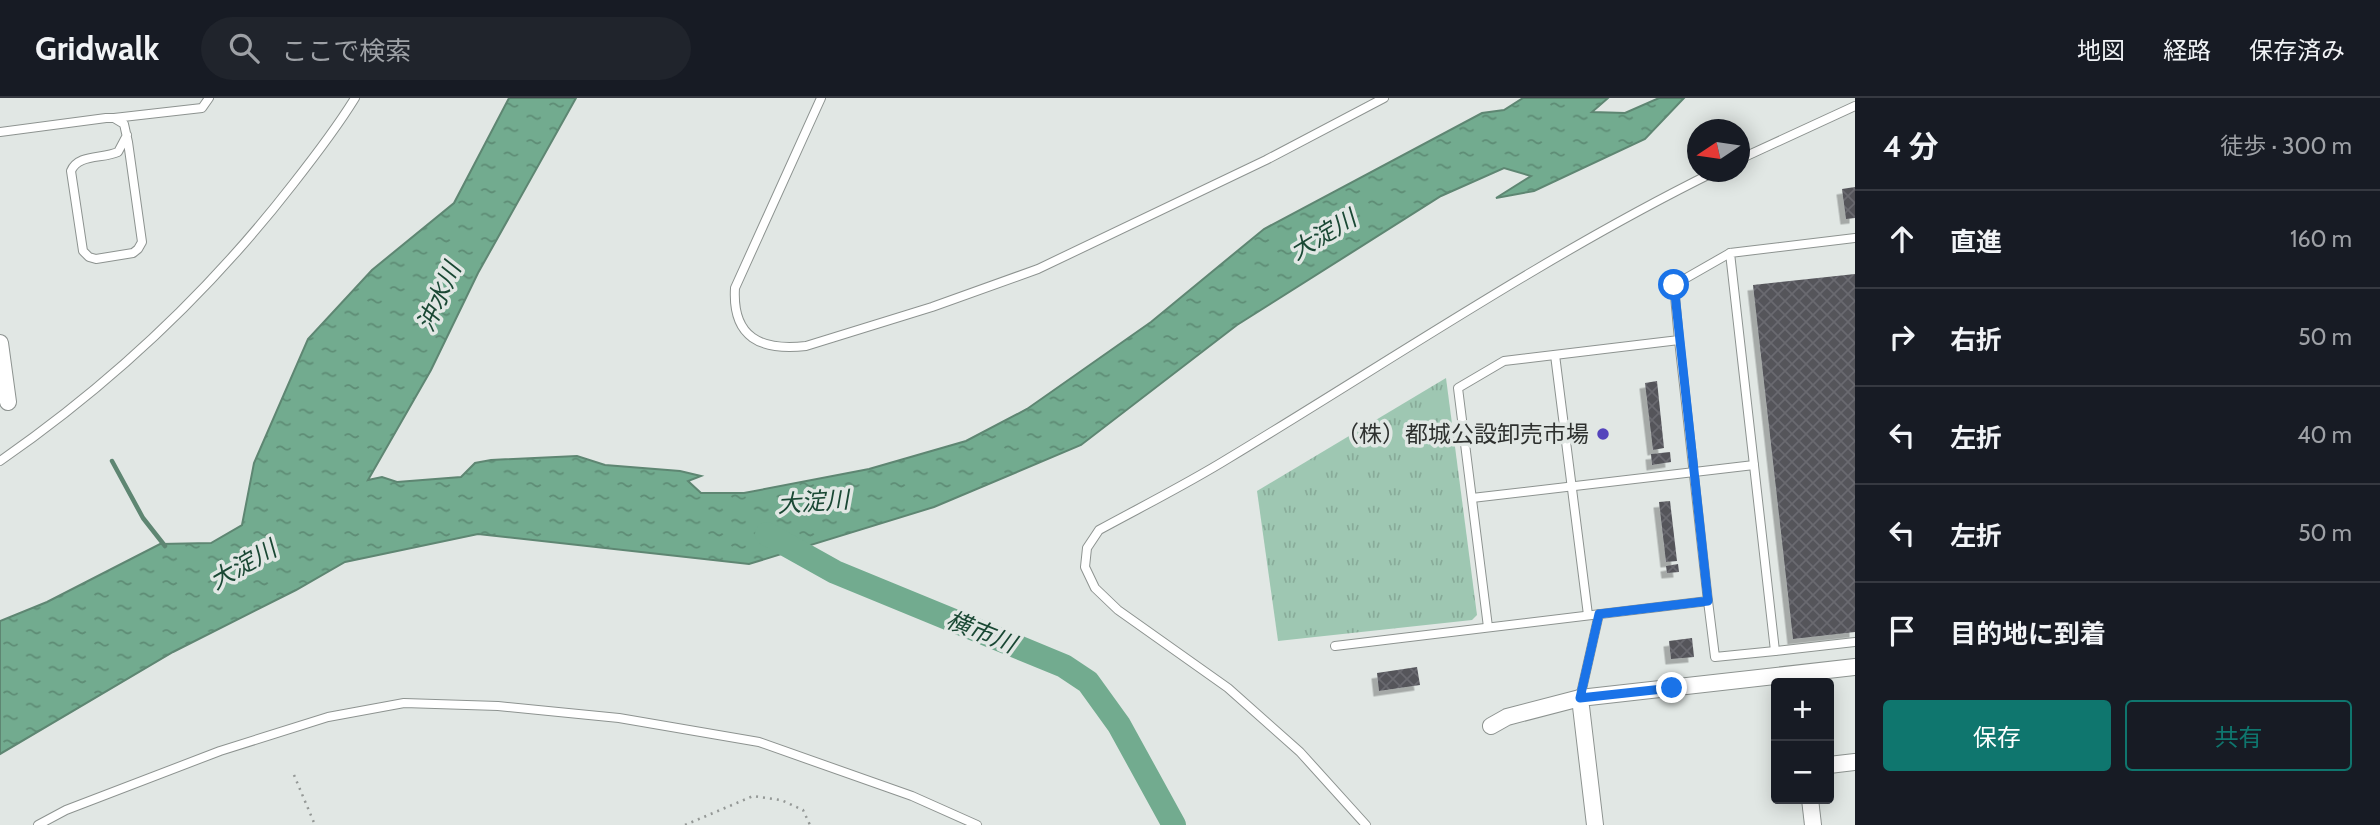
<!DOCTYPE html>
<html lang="ja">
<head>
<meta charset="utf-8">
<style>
  :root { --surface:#171b24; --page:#20242c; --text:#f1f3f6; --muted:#9ea1a6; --line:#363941; --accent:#0f766e }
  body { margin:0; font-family:Cabin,"Noto Sans JP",sans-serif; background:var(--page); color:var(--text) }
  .controls { position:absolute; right:21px; bottom:21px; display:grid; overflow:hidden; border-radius:7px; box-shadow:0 4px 18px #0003 }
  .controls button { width:63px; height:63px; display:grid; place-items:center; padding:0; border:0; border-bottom:2px solid var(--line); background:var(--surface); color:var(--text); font:35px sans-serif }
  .compass { position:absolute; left:1687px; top:21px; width:63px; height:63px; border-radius:50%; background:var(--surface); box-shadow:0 4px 18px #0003; rotate:257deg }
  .stop { position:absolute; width:21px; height:21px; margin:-16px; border:5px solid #1a73e8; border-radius:50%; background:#fff }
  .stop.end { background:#1a73e8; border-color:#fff; box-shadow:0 2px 7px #0008 }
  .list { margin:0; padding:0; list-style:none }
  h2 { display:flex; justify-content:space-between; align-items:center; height:91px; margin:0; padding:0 28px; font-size:30px }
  h2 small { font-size:23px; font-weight:400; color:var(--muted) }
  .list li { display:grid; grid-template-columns:46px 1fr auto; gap:21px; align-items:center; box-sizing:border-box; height:98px; padding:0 28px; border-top:2px solid var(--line) }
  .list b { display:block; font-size:26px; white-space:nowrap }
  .list em { font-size:23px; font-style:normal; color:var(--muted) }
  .actions { display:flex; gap:14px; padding:21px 28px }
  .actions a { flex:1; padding:16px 0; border:2px solid var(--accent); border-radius:7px; text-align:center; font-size:24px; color:var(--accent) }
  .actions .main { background:var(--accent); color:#fff }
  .icon { flex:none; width:38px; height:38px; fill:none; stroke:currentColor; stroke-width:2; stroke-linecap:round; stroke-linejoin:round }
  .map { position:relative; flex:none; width:1855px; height:727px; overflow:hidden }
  header { display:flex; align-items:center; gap:42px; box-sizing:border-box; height:98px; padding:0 35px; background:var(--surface); border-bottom:2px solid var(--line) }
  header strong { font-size:33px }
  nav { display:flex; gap:38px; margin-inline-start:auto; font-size:24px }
  .search { width:490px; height:63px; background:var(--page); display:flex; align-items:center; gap:18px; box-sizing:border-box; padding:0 24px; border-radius:38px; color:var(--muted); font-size:26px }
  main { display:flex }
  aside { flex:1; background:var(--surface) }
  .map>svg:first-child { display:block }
</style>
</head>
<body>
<header>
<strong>Gridwalk</strong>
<div class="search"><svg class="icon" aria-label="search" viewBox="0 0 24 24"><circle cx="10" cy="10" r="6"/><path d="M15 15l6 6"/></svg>ここで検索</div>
<nav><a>地図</a><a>経路</a><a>保存済み</a></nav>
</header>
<main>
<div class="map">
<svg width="1855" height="727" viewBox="0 0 1855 727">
  <defs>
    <pattern id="park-tufts" width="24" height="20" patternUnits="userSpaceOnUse" patternTransform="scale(1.75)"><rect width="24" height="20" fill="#9ec7b2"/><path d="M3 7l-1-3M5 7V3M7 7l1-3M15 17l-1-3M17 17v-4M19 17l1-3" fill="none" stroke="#88ab99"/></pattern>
    <pattern id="water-ripples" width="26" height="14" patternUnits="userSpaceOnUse" patternTransform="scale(1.75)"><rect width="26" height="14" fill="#72ab8f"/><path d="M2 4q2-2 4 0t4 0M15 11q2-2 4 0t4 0" fill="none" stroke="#5e8c75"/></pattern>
    <pattern id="building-cross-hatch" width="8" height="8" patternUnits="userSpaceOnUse" patternTransform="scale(1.75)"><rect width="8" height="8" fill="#54545a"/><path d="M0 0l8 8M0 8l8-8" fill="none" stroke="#6a6a6f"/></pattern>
    <filter id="shadow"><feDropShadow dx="-5.5" dy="5.5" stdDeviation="0" flood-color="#0004"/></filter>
  </defs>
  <rect width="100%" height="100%" fill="#e1e7e4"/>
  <path fill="url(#park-tufts)" d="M1446,280l31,237 -5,5 -194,21 -21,-150z"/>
  <path fill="url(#water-ripples)" stroke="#5e8672" stroke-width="2" d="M509,0h67l-98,175 -47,97 -63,110 14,-3 15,5 64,-5 14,-14 16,-3 86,-4 28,9 75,6 21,5 -13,5 13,12h43l125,-24 97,-28 61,-32 124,-87 113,-93 218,-116 22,-3 19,-12h85l-16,14 33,1 34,-15h25l-39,41 -111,52 -38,7 35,-22 -27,-8 -63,28 -204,129 -156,120 -147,62 -185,57 -271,-30 -133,28 -49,28 -123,62 -173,102v-133l47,-19 113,-58 51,-1 31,-18 12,-62 54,-124 64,-69 82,-67z"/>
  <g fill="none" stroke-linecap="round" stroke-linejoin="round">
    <path stroke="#5e8672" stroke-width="4.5" d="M112,363l31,57 22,28"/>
    <path stroke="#72ab8f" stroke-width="24" d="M767,436l68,38 229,94 24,16 31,43 55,100"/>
  </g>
  <g fill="url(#building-cross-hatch)" filter="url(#shadow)">
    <path d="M1855,89v31l-9,1 -4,-30z"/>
    <path d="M1855,176v358l-62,7 -40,-354z"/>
    <path d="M1657,283l7,67 -11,2 -8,-67z"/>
    <path d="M1670,354l1,10 -19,3 -1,-11z"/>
    <path d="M1670,403l7,60 -11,1 -7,-60z"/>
    <path d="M1678,466l1,8 -12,1 -1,-7z"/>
    <path d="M1692,540l2,19 -23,2 -2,-18z"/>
    <path d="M1417,569l3,18 -41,6 -2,-18z"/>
  </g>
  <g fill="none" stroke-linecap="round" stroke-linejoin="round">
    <g stroke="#8d9390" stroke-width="10">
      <g id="lane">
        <path d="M821,0l-86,190c-3,50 26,63 71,58l126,-39 106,-38 228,-109 118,-62"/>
        <path d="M114,20l88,-10 7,-10"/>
        <path d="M0,34l106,-14h8l10,6 4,18 14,100 -4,7 -5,4 -37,6 -7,-2 -6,-6 -12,-80c7,-17 31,-12 47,-19l9,-17"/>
        <path d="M1740,61l115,-53"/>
        <path d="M1855,140l-125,15 45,398 80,-9"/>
        <path d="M1679,242l29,261"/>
        <path d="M1555,257l33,260"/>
        <path d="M0,363c111,-77 210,-170 293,-277 22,-28 43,-55 62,-86"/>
        <path d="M1472,400l282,-33"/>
        <path d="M1488,529l-30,-239 46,-27 175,-21 -5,-55 56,-32"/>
        <path d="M1335,548l373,-45 7,56 60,-6"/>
        <path d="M1580,600l19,-84"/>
        <path d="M38,727l28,-15 154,-59 108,-34 76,-14 94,3 121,12 140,24 153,54 65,29"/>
        <path d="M1366,727l-66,-73 -72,-64 -110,-78 -23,-22 -10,-21 2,-19 12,-18c44,-24 88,-46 130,-72 161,-97 317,-203 485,-286"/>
      </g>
    </g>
    <g stroke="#8d9390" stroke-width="18">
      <g id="street">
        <path d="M0,245l8,59"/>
        <path d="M1491,628l16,-9 73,-19"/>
        <path d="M1829,667l26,-3"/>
        <path d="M1810,701l3,26"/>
        <path d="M1595,727l-15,-127 275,-31"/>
      </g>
    </g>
    <g stroke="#949896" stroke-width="2.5" stroke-dasharray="2 5" stroke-linecap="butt">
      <path d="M294,677l21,50"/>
      <path d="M685,727l68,-29 28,4 22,10 7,15"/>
    </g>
    <use href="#lane" stroke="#fff" stroke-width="8"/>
    <use href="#street" stroke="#fff" stroke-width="16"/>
  </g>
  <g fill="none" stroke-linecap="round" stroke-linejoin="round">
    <path stroke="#1a73e8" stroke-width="9" d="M1672,590l-92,10 19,-84 109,-13 -34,-316"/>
  </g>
  <circle fill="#5444bc" stroke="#e1e7e4" stroke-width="2.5" cx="1603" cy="336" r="7"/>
  <g text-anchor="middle" stroke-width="7" stroke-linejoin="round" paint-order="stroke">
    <g font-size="23" fill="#2e312f" stroke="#e1e7e4" text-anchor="end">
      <text x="1589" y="344">（株）都城公設卸売市場</text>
    </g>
    <g font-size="24" font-style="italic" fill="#1a4834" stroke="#e1e7e4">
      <text transform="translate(1323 137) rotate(-31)" y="8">大淀川</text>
      <text transform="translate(439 199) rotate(-66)" y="8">沖水川</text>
      <text transform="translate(813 404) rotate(-4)" y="8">大淀川</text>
      <text transform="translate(243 467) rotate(-30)" y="8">大淀川</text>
      <text transform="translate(981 534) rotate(22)" y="8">横市川</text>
    </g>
  </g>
</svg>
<div class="controls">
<button>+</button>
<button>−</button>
</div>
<svg class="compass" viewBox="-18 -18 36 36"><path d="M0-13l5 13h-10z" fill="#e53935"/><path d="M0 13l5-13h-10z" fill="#9ea1a6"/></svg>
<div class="stop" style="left:1674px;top:187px"></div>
<div class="stop end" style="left:1672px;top:590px"></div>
</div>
<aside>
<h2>4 分<small>徒歩 · 300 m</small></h2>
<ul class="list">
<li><svg class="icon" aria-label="ahead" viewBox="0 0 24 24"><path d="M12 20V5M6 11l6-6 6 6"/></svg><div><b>直進</b></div><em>160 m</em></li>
<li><svg class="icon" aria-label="right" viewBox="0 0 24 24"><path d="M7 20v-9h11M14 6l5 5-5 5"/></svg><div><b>右折</b></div><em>50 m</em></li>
<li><svg class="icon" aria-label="left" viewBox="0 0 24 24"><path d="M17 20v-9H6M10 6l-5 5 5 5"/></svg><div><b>左折</b></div><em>40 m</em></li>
<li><svg class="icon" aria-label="left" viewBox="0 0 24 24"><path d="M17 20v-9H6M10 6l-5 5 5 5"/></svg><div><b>左折</b></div><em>50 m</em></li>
<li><svg class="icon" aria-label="arrive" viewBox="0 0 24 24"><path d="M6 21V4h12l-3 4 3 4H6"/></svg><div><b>目的地に到着</b></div></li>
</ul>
<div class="actions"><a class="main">保存</a><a>共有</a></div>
</aside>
</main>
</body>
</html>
